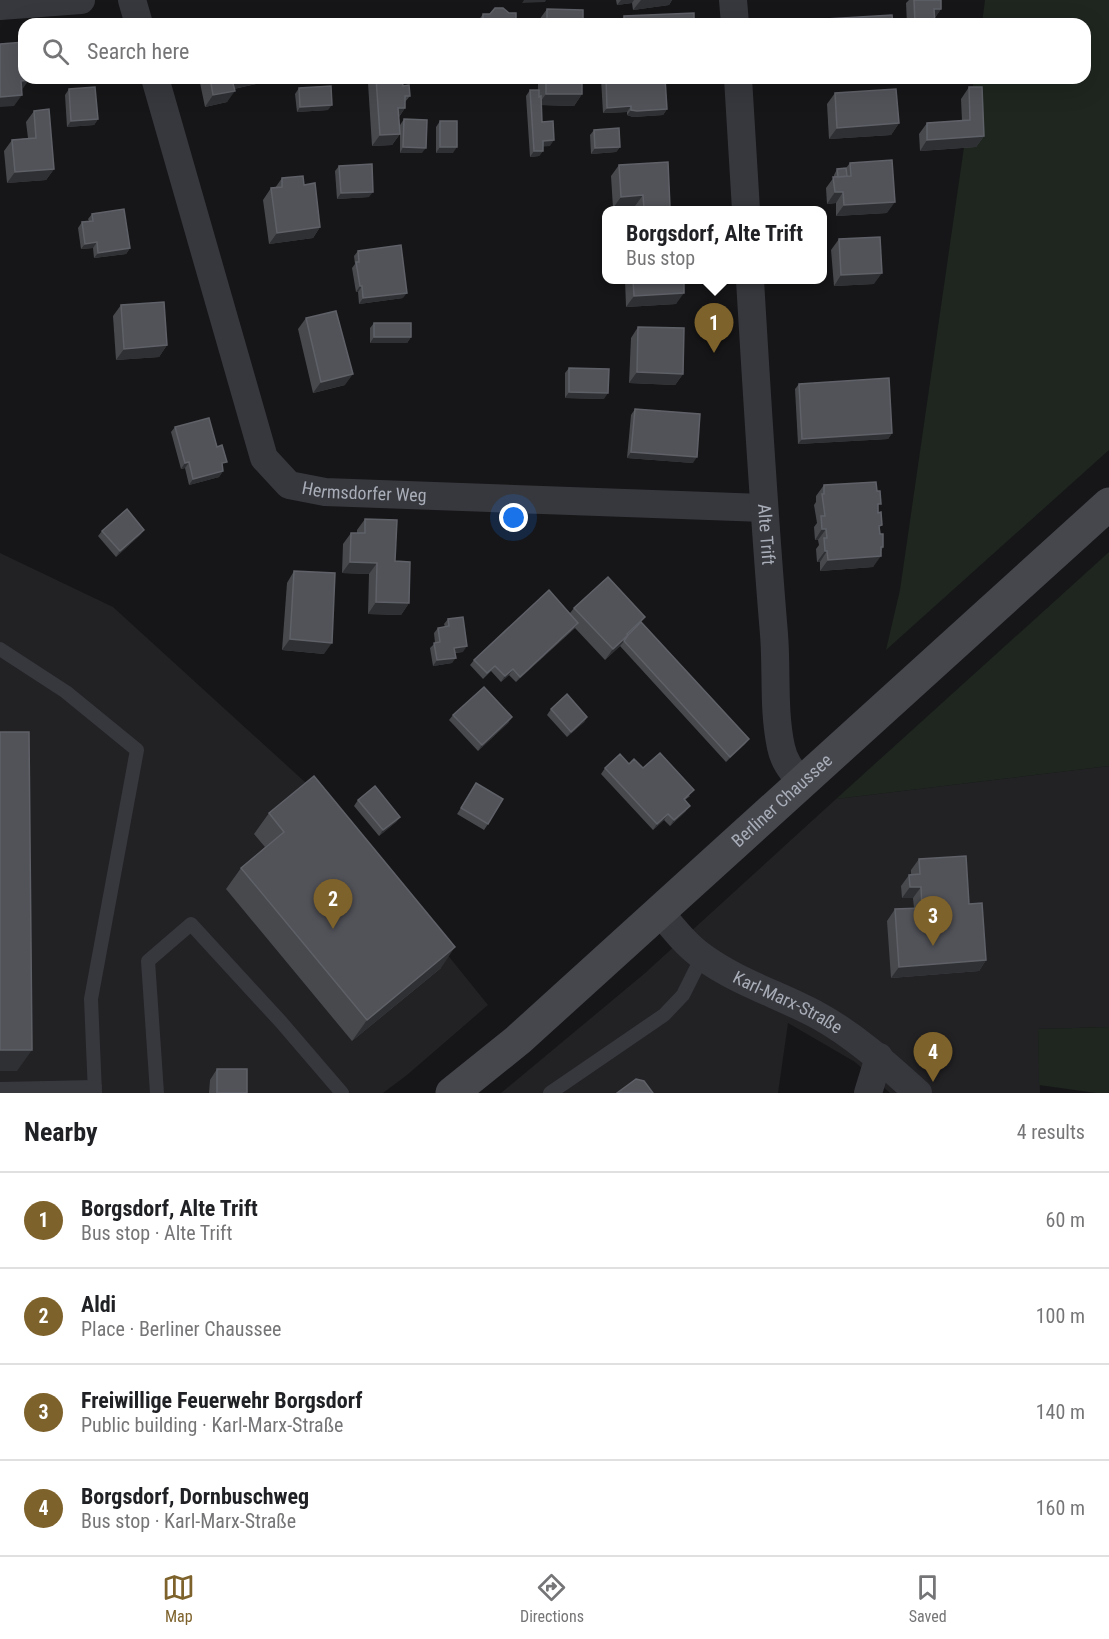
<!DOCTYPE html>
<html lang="en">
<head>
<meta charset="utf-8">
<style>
  :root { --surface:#fff; --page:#f6f6f6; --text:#202124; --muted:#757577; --line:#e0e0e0; --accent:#7e622b }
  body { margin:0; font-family:"Roboto Condensed",sans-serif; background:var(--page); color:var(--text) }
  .you { position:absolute; left:514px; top:518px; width:21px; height:21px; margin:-15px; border:4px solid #fff; border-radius:50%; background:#1a73e8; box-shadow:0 0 0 9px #1a73e833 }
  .badge { display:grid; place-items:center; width:39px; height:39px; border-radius:50%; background:var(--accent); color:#fff; font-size:20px; font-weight:700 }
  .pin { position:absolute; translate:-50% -50px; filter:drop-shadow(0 2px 3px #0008) }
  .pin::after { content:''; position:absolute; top:32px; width:21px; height:18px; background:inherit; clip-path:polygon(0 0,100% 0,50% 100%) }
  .popup { position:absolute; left:602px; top:206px; width:225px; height:78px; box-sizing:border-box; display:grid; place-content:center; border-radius:12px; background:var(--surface); filter:drop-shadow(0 2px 4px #0005); font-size:20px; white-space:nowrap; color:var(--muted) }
  .popup b { font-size:22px; color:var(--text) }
  .popup::after { content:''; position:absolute; left:50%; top:100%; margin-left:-12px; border:12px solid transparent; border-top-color:var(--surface) }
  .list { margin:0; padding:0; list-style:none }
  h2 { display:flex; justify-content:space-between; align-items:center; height:78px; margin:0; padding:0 24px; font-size:26px }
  h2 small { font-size:20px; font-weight:400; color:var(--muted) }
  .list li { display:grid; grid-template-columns:39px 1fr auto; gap:18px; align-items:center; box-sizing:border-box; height:96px; padding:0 24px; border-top:2px solid var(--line) }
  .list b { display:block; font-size:22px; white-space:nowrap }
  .list p { margin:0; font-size:20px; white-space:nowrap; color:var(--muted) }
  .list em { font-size:20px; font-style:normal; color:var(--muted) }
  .icon { flex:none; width:33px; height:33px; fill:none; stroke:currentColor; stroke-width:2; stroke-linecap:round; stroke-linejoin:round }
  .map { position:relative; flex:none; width:1109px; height:1093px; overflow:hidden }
  .search { position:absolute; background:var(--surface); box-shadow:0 6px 24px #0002; left:18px; right:18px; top:18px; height:66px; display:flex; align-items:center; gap:15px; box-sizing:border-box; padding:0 21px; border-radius:18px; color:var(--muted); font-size:22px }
  .sheet { height:462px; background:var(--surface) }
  nav { display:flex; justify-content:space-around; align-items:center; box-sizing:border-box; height:84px; border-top:2px solid var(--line); background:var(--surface); font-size:16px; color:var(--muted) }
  nav a { display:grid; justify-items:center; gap:3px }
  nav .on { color:var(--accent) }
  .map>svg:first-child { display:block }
</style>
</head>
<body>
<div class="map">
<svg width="1109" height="1093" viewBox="0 0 1109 1093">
  <rect width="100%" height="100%" fill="#161618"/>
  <g fill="#222225">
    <path d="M0,553l113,54 204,186 171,212 -81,70 -24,18h-383z"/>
    <path d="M1109,766v261l-71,2 2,64h-150l-35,-31 -67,-39 -10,70h-277l143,-119 192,-175z"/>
  </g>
  <g fill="#1e261f">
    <path d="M985,0h124v450l-223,200 14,-60 74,-512h111v-54h-103z"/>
    <path d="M1109,552v214l-273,33z"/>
    <path d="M1109,1027v66h-13l-57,-8 -1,-56z"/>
  </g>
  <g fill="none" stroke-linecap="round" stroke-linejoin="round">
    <g stroke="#37383d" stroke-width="14">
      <path d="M0,649l66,43 71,58 -46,249 4,94"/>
      <path d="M0,1089l95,-2"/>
      <path d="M157,1093l-9,-132 43,-37 90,98 61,71"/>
      <path d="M550,1093l114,-78 19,-20 19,-38"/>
    </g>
    <g stroke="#37383d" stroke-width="28">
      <path d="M132,0l7,24"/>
      <path d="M733,0l2,24"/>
      <path d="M0,6l81,-6"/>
      <path id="s1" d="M155,78l109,380 25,27 36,7 439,16"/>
      <path d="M738,78l8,132"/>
      <path id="s2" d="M750,280c7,118 14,236 24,354 3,37 -1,76 7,113 3,15 11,24 20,35"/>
      <path id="s3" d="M659,911c13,16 27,34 44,46 34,25 77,38 114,58 37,20 70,50 101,78"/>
      <path d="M868,1093l11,-36"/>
    </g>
    <path stroke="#45474d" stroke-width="33" id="s4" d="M452,1093l66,-53 591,-536"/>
  </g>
  <g fill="#47494d">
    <path d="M616,0h56l-3,5 -36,5 -1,-7 -15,2z"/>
    <path d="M909,0h5l27,9 -7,10 1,5h-28l-1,-21z"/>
    <path d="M547,9l36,15h-44v-4z"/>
    <path d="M483,14l33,10h-40z"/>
    <path d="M624,16l70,8h-75z"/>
    <path d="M199,78h65l-4,5 -26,6 -7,13 -22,5z"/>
    <path d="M371,78h31l1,8 7,10 -5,6v6l-6,9 1,17 -8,11 -20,1 -4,-63z"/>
    <path d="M538,78h44v16l-8,12 -32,-1v17l8,24h-7v5l-4,5 -9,1 -4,-61 4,-6h8z"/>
    <path d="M587,78h78l2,31 -4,6 -30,2 -6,-2v-3l-24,1 -2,-34 -14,1z"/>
    <path d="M969,87l15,49 -8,11 -56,4 -1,-17 8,-11 35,-2 -1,-22z"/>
    <path d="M299,88l29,22 -31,2 -2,-18z"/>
    <path d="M69,89l29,30 -4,6 -27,2 -2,-32z"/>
    <path d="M835,93l64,30 -8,12 -62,4 -2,-35z"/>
    <path d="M34,111l20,58 -8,11 -39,3 -3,-32 8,-11 16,-2 -2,-16z"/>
    <path d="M404,119l18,34h-22v-28z"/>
    <path d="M440,121l13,32h-17v-26z"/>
    <path d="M594,130l26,17 -4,5 -25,2 -1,-19z"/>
    <path d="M850,163l37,50 -51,3v-13l-9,1 -1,-16 8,-11v-2l3,-6 9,-1z"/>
    <path d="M619,165l49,45h-32l-1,-4 -22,2 -2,-32z"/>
    <path d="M339,166l30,31 -32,2 -2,-28z"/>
    <path d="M282,178l22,7 16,42 -7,11 -44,6 -6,-44 8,-12h4z"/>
    <path d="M92,214l38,34 -4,6 -32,4 -1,-10 -12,1 -3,-21 4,-6 7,-1 -1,-2z"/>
    <path d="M839,239l35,45 -40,2 -3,-36z"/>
    <path d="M358,251l45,47 -44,6 -1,-12h-2l-4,-24 3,-4 -1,-8z"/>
    <path d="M625,279h59l-8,25 -50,3z"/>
    <path d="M121,305l46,40 -8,12 -43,3 -3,-44z"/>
    <path d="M306,318l39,67 -32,8 -15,-64z"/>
    <path d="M374,323l37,14 -4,6h-37v-15z"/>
    <path d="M638,327l45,47 -8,11 -46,-2 2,-45z"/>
    <path d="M569,368l35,31 -39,-1v-25z"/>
    <path d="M799,384l93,49 -4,6 -90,5 -3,-55z"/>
    <path d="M635,409l58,54 -66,-5 4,-43z"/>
    <path d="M175,427l48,40v4l-4,6 -30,8 -4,-17 -4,1 -10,-37z"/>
    <path d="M824,485l54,22 2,27 3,13 -10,20 -53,4v-9h-3l-1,-13 3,-4 -1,-5h-3l-1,-13 3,-4 -3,-18 2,-3v-6z"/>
    <path d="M365,519l30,42 14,42 -8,12 -33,-1 1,-40 -27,-1 1,-29 8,-11h6v-3z"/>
    <path d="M144,530l-4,5 -24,22 -18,-21 4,-5z"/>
    <path d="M294,571l30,83 -42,-4 5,-67z"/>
    <path d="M574,608l67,14 108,117 -4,5 -19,18 -106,-116 -15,14 -30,-32 -59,54 -7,-7 -8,7 -10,-11 -8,8 -13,-14 4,-5 96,-47z"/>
    <path d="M448,619l15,33 -8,1 -3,10 -19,3 -3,-18 5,-5 -1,-10 4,-5 7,-1 -1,-3z"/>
    <path d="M551,709l36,8 -3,5 -17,15 -20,-22z"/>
    <path d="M453,715l59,2 -4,6 -30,28 -29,-31z"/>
    <path d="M629,764l14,4 47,28 -5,4 1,11 -16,15 -6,-6 -11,10 -52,-56 4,-6z"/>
    <path d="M473,789l15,35 -4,6 -27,-16z"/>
    <path d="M358,800l42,17 -4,5 -17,14 -25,-30z"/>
    <path d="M269,813l172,155 -89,73 -126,-152 15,-21 24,-21 -11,-13z"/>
    <path d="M919,859l50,45 17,56 -7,11 -88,7 -4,-57 8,-12 19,-1 -1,-10h-11l-1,-12 8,-11h2v-5z"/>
    <path d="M217,1069l30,24h-38l1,-13z"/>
  </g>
  <g fill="#2f3033">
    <path d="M524,0h22l-1,2 -23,1z"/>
    <path d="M621,0h13l-2,3 -15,2z"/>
    <path d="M641,0h31l-3,5 -36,5z"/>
    <path d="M934,9h7l-8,11z"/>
    <path d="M241,78h23l-4,5 -36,8 8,-11z"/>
    <path d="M588,78h14l-1,1 -14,1z"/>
    <path d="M29,80l-8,11v-10z"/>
    <path d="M235,91l-8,11 -22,5 8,-12z"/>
    <path d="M546,94h36l-8,12 -36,-1z"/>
    <path d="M22,95l-8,11 -14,1v-10z"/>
    <path d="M332,105l-4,5 -31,2 3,-5z"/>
    <path d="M631,106l-4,6 -24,1 4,-5z"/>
    <path d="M398,108h7l-8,11z"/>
    <path d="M667,109l-4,6 -30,2 -6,-2 4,-5z"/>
    <path d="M98,119l-4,6 -27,2 4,-6z"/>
    <path d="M899,123l-8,12 -62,4 8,-11z"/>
    <path d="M400,134l-8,11 -20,1 8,-11z"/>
    <path d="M984,136l-8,11 -56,4 7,-11z"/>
    <path d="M554,140l-4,6 -11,1 4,-6z"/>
    <path d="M403,147l23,1 -4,5h-22z"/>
    <path d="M440,147h17l-4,6h-17z"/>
    <path d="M620,147l-4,5 -25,2 4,-6z"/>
    <path d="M534,151h9l-4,5 -9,1z"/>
    <path d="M54,169l-8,11 -39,3 8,-11z"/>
    <path d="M373,192l-4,5 -32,2 4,-6z"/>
    <path d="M835,192h8l-7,11 -9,1z"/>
    <path d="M643,195l-8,11 -22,2 8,-11z"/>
    <path d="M895,202l-8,11 -51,3 8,-11z"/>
    <path d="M670,207l-2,3h-25l1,-1z"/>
    <path d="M320,227l-7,11 -44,6 8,-11z"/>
    <path d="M97,242l-4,6 -12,1 4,-5z"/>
    <path d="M130,248l-4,6 -32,4 4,-5z"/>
    <path d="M882,273l-8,11 -40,2 7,-11z"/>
    <path d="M360,286h2l-4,6h-2z"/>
    <path d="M407,293l-4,5 -44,6 4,-6z"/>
    <path d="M684,293l-8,11 -50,3 8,-11z"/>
    <path d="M374,337h37l-4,6h-37z"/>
    <path d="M167,345l-8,12 -43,3 8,-11z"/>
    <path d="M637,372l46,2 -8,11 -46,-2z"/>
    <path d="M353,374l-8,11 -32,8 8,-11z"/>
    <path d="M569,392l39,1 -4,6 -39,-1z"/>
    <path d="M892,433l-4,6 -90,5 4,-5z"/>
    <path d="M631,452l66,5 -4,6 -66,-5z"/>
    <path d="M189,462l-4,6 -4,1 4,-6z"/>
    <path d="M223,471l-4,6 -30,8 4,-6z"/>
    <path d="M822,529h4l-8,11h-3z"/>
    <path d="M144,530l-4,5 -24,22 4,-6z"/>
    <path d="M881,547h2l-6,10 4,-1 -8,11 -53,4 8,-11z"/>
    <path d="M825,551h2l-7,11h-3z"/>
    <path d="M350,562l27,1 -8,11 -27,-1z"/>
    <path d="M376,602l33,1 -8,12 -33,-1z"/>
    <path d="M645,617l-8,11 -12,12 -5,6 -15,14 8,-11 14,-15z"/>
    <path d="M578,623l-4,5 -58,54 4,-5z"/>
    <path d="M290,639l42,4 -8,11 -42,-4z"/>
    <path d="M467,646l-4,6 -13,1 4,-5z"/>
    <path d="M456,658l-4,5 -19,3 4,-6z"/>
    <path d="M513,669l-4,6 -8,7 4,-6z"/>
    <path d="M512,717l-4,6 -30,28 4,-6z"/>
    <path d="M587,717l-3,5 -17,15 4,-5z"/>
    <path d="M749,739l-4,5 -19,18 4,-5z"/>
    <path d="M690,806l-4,5 -16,15 4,-6z"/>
    <path d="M668,814l-4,6 -11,10 4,-6z"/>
    <path d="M400,817l-4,5 -17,14 4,-6z"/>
    <path d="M910,887h11l-8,11h-11z"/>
    <path d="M455,947l-14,21 -89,73 15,-21z"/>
    <path d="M986,960l-7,11 -88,7 8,-11z"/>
    <path d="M0,1050h32l-15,21h-17z"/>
  </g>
  <g fill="#525359" stroke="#5f6168" stroke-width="1.5">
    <path d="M914,0h27v9h-7l1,15h-20z"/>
    <path d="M495,8h8l6,5h7v11h-33v-10h7z"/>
    <path d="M547,9l36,1v14h-36z"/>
    <path d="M694,13v11h-69l-1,-8z"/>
    <path d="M892,15l1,9h-84v-4z"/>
    <path d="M24,42v36h5v2l-8,1 1,14 -22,2v-53z"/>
    <path d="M210,78h31l-9,2 3,11 -22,4z"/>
    <path d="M376,78h26l1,8 6,-1 1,11h-5v12h-7l2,26 -20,1z"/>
    <rect x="546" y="78" width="36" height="16"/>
    <path d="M606,78h59l2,31 -30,2 -6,-1v-4l-24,2z"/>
    <path d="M331,86l1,19 -32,2 -1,-19z"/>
    <path d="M95,87l3,32 -27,2 -2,-32z"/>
    <path d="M969,87h13l2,49 -57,4v-17l43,-3z"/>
    <path d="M896,89l3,34 -62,5 -2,-35z"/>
    <path d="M530,90h9v7l2,-1 1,26 11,-1 1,19 -11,1v10h-9z"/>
    <path d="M49,109l5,60 -39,3 -3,-32 24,-2 -2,-27z"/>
    <path d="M404,119l23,1 -1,28 -23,-1z"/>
    <rect x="440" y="121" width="17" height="26"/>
    <path d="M619,128l1,19 -25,1 -1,-18z"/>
    <path d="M892,160l3,42 -51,3 -1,-13h-8l-2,-15 18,-1 -1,-13z"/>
    <path d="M668,162l2,45 -26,2 -1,-14 -22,2 -2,-32z"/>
    <path d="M372,164l1,28 -32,1 -2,-27z"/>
    <path d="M846,168l1,8 -9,1 -1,-8z"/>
    <path d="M303,176l1,9 11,-2 5,44 -43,6 -6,-45 11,-1v-9z"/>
    <path d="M124,209l6,39 -32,5 -1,-11 -12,2 -3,-22 11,-1 -1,-7z"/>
    <path d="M880,237l2,36 -41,2 -2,-36z"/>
    <path d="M401,245l6,48 -44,5 -1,-12h-2l-4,-24h3l-1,-11z"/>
    <path d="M633,279h51v14l-50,3z"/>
    <path d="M164,302l3,43 -43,4 -3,-44z"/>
    <path d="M336,311l17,63 -32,8 -15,-64z"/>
    <rect x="374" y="323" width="37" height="14"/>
    <path d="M638,327l46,1 -1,46 -46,-2z"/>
    <path d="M569,368l40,1 -1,24 -39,-1z"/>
    <path d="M889,378l3,55 -90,6 -3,-55z"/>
    <path d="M635,409l65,5 -3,43 -66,-5z"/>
    <path d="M209,418l8,29 5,-2 5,17 -5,1 1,8 -30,8 -4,-17 -4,1 -10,-36z"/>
    <path d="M876,482l1,9h3l1,13h-3v9l3,-1 1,13 -3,1 1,8h3v13h-2v9l-53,4 -1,-9h-2l-1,-13h3l-1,-9h-4l-1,-13h4l-3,-22h2v-9z"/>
    <path d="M127,509l17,21 -24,21 -18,-20z"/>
    <path d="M365,519l32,1 -2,41 15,1 -1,41 -33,-1 1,-39 -27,-1 1,-29h14z"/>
    <path d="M294,571l41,2 -3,70 -42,-4z"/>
    <path d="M608,577l37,40 -18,17 1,1 -15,14 -39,-41z"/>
    <path d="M549,590l29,33 -58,54 -7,-8 -8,7 -10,-10 -8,7 -13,-13z"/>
    <path d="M463,617l4,29 -13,2 2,10 -19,2 -3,-17 6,-1 -2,-14 11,-2 -1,-7z"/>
    <path d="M641,622l108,117 -19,18 -106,-116 4,-6z"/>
    <path d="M484,687l28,30 -30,28 -29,-30z"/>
    <path d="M567,694l20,23 -16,15 -20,-23z"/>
    <path d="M0,732h29l3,318h-32z"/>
    <path d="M660,753l34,37 -10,9 6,7 -16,14 -6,-6 -11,10 -52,-56 15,-14 9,10 5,-5 9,9z"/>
    <path d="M314,776l141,171 -88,73 -126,-152 43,-36 -15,-19z"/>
    <path d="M476,783l27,16 -15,25 -27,-16z"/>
    <path d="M375,786l25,31 -17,13 -25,-30z"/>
    <path d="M966,856l3,48 13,-1 4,57 -87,7 -4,-58 27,-1 -1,-21h-11l-1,-12 11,-1 -1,-15z"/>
    <rect x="217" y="1069" width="30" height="24"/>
    <path d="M636,1079l8,2 9,12h-36z"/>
  </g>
  <g text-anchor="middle" stroke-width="6" stroke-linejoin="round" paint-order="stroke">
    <g font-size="18" fill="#a8adb8" stroke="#111113">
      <text dy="6" stroke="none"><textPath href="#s1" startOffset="508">Hermsdorfer Weg</textPath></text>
      <text dy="6" stroke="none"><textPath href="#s2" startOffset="255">Alte Trift</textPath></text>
      <text dy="6" stroke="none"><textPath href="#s4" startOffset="441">Berliner Chaussee</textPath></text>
      <text dy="6" stroke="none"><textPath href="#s3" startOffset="160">Karl-Marx-Straße</textPath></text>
    </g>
  </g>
</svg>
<div class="you"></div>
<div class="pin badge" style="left:714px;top:353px">1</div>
<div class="popup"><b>Borgsdorf, Alte Trift</b>Bus stop</div>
<div class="pin badge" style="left:333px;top:929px">2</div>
<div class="pin badge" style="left:933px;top:946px">3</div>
<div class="pin badge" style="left:933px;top:1082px">4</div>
<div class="search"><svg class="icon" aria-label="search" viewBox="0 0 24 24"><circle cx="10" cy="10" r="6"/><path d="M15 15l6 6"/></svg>Search here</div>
</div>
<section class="sheet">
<h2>Nearby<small>4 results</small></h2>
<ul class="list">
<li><span class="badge">1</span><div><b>Borgsdorf, Alte Trift</b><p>Bus stop · Alte Trift</p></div><em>60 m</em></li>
<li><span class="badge">2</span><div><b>Aldi</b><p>Place · Berliner Chaussee</p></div><em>100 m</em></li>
<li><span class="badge">3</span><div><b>Freiwillige Feuerwehr Borgsdorf</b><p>Public building · Karl-Marx-Straße</p></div><em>140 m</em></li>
<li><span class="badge">4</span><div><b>Borgsdorf, Dornbuschweg</b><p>Bus stop · Karl-Marx-Straße</p></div><em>160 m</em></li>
</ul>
</section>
<nav>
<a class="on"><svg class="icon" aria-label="map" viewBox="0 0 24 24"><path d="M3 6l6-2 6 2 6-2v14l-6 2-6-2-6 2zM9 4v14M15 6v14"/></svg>Map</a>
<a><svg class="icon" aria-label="directions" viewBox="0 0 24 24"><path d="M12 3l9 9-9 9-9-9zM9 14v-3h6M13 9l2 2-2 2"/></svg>Directions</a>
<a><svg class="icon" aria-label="saved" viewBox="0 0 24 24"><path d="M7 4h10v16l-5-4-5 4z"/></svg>Saved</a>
</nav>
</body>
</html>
